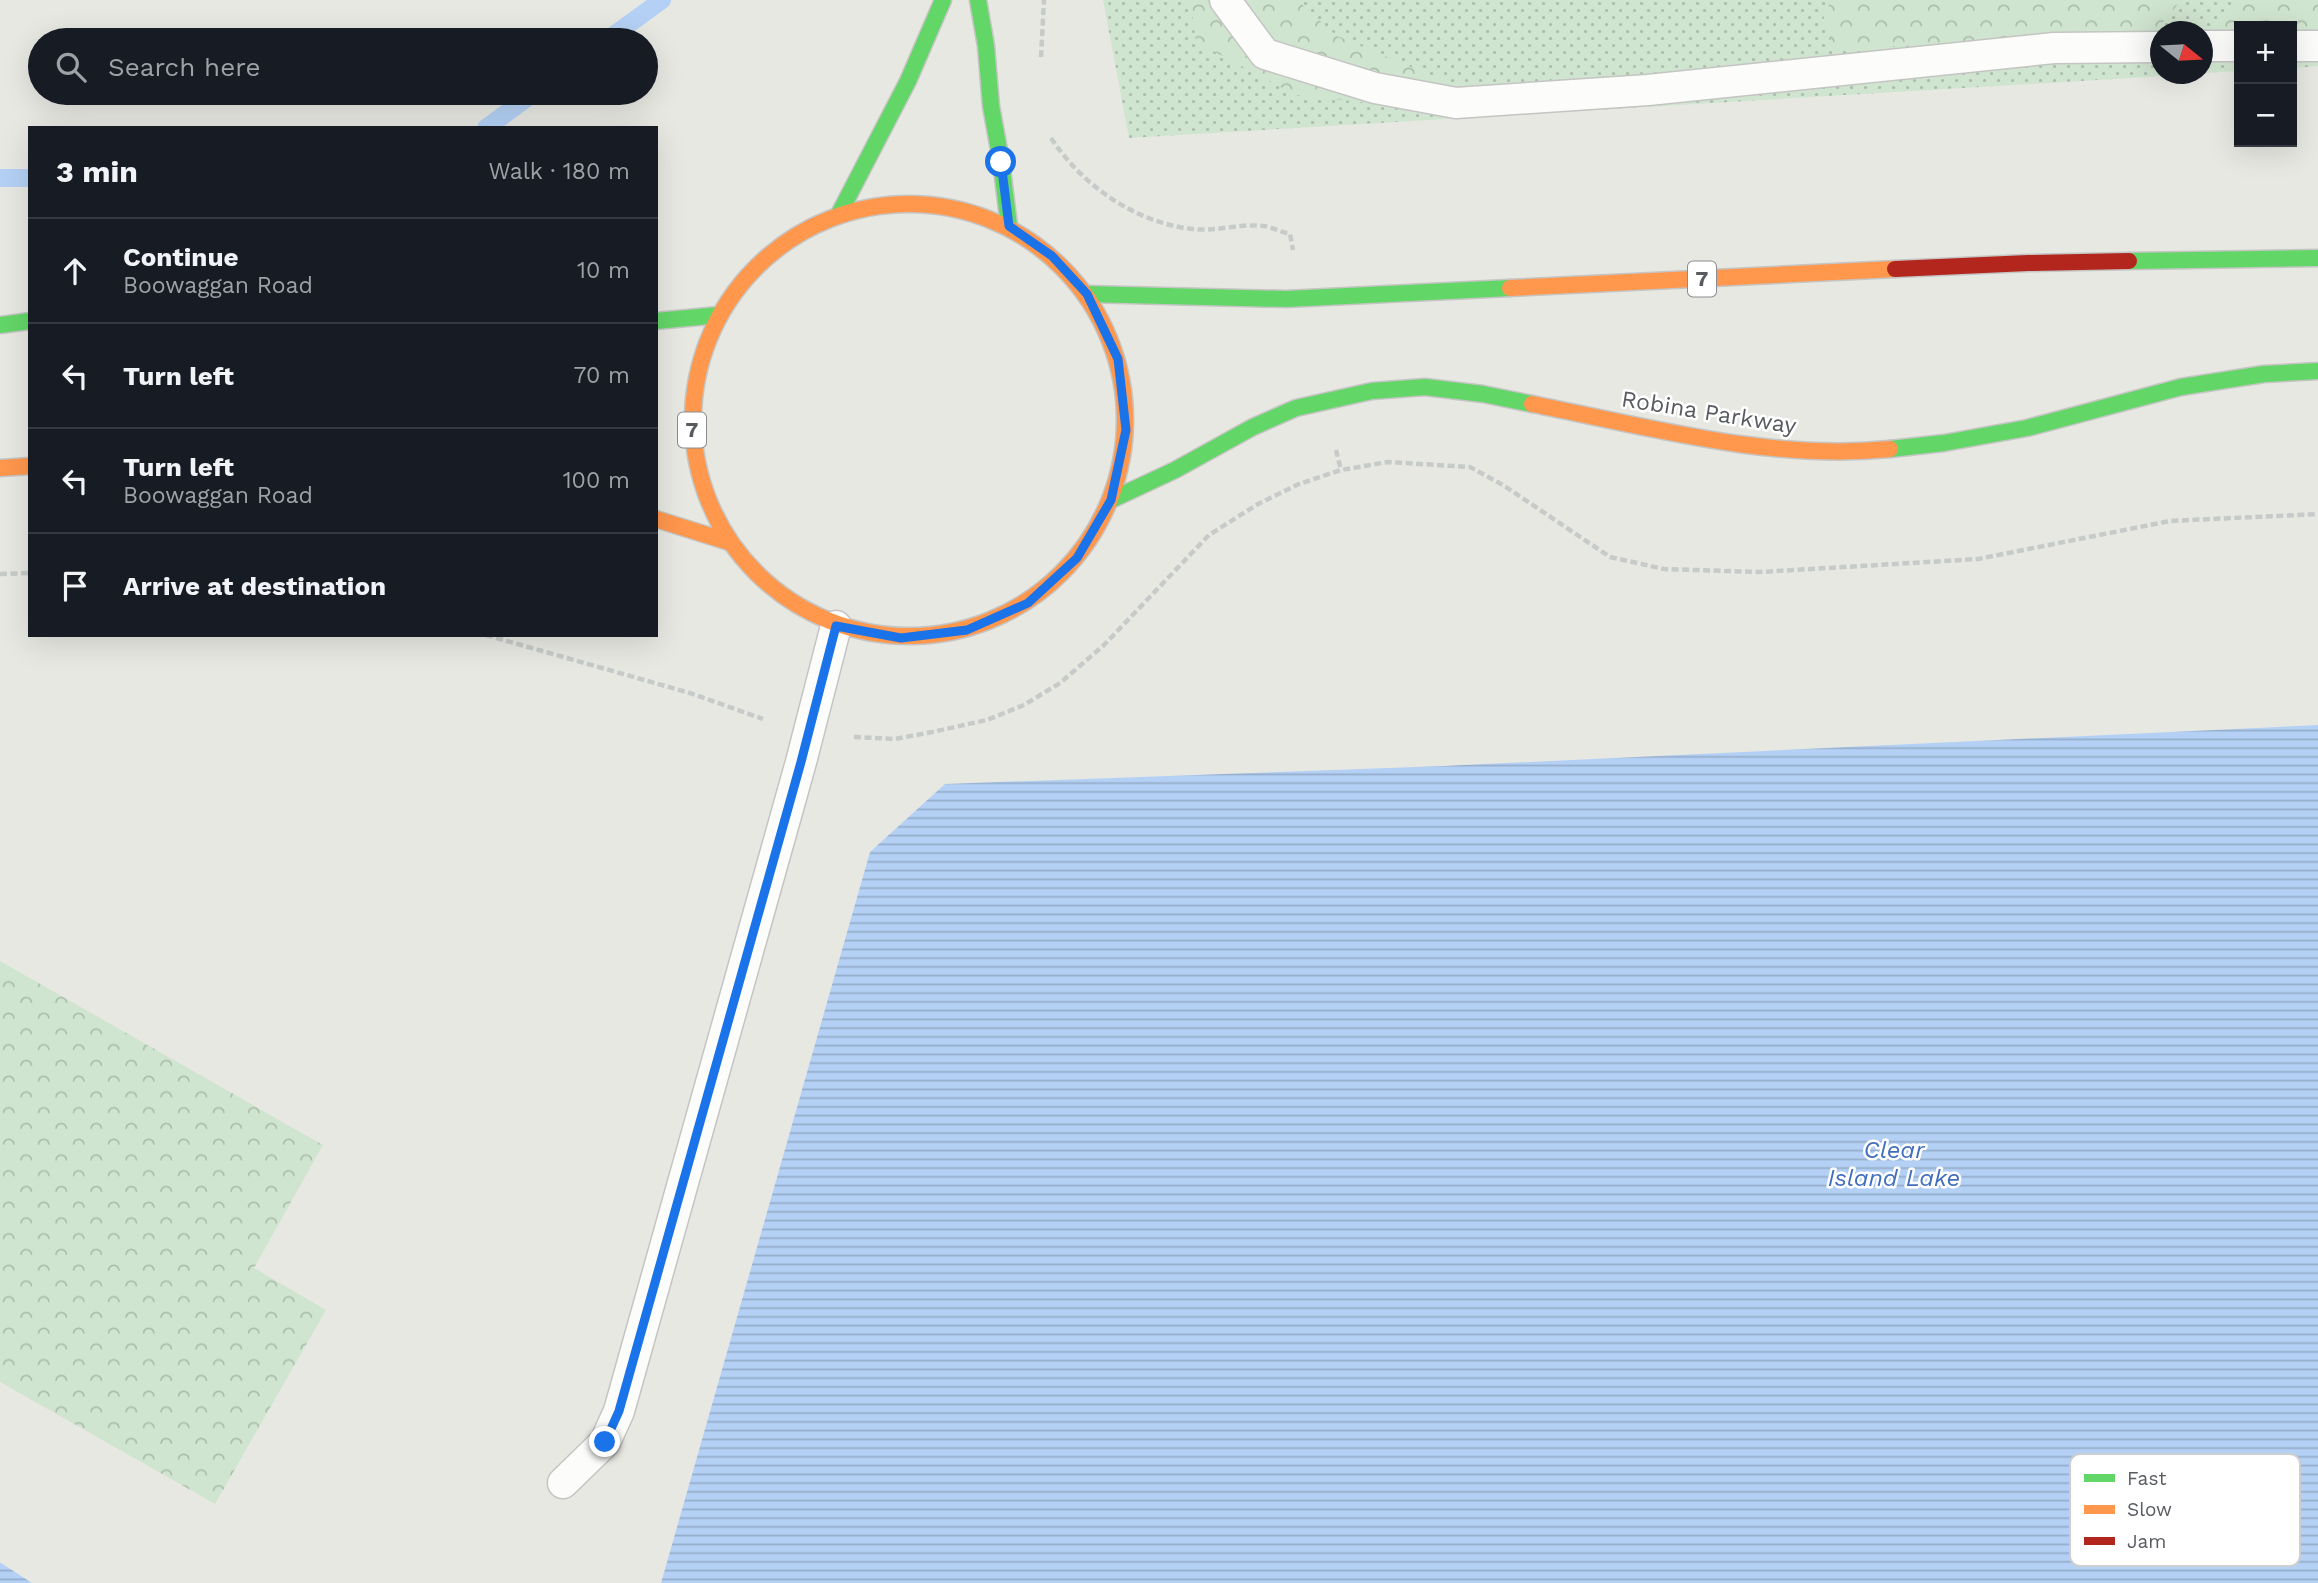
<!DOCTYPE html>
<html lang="en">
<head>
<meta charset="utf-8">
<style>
  :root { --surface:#171b24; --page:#20242c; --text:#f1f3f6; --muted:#9ea1a6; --line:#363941 }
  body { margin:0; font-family:"Work Sans",sans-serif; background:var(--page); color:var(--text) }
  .controls { position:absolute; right:21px; top:21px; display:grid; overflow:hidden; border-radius:0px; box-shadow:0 7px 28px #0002 }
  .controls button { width:63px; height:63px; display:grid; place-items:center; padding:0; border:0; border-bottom:2px solid var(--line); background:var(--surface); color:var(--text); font:35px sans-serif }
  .compass { position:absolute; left:2150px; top:21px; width:63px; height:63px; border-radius:50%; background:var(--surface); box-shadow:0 7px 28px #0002; rotate:108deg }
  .stop { position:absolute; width:21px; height:21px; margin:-16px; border:5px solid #1a73e8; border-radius:50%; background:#fff }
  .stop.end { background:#1a73e8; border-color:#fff; box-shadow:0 2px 7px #0008 }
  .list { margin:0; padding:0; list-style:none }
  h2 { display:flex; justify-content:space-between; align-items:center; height:91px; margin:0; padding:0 28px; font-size:30px }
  h2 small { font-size:23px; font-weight:400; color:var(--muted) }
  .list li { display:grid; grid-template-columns:46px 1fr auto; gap:21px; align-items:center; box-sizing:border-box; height:105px; padding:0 28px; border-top:2px solid var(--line) }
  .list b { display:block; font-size:26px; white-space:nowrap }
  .list p { margin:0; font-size:23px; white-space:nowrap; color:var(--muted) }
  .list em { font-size:23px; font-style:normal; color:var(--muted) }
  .icon { flex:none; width:38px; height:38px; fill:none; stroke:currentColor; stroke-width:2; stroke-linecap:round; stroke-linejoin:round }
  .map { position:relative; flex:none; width:2318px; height:1583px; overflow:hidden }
  .search { position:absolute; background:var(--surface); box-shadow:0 7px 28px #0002; left:28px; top:28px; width:630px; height:77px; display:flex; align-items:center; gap:18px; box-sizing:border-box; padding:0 24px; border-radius:38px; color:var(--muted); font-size:26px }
  .panel { position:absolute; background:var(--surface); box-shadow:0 7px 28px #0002; left:28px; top:126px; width:630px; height:511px; border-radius:0px }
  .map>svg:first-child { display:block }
</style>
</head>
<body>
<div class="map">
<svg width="2318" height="1583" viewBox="0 0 2318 1583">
  <defs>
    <pattern id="grass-dots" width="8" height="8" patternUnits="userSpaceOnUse" patternTransform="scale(1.75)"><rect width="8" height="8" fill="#d0e5d0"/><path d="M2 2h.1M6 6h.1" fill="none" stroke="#acbdac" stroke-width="1.8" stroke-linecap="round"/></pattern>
    <pattern id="forest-crowns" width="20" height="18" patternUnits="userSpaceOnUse" patternTransform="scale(1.75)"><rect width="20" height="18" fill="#d0e5d0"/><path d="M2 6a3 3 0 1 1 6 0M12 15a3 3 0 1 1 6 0" fill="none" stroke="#acbdac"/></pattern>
    <pattern id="water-rules" width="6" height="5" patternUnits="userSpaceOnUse" patternTransform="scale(1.75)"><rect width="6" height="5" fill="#b4d1f5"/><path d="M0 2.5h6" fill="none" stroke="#95adca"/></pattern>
  </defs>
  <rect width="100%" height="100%" fill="#e8e8e3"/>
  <path fill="url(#grass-dots)" d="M1103,0h1215v66l-26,2v-42h-53v45l-36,2 -1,-41h-42v42h37l-1068,64z"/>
  <g fill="url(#forest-crowns)">
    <path d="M1190,0h107l40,36 105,44 -16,29 -130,-14 -100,-53z"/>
    <path d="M1832,0h349l-28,35 -319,14 -11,-34z"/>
    <path d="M2244,0h74v36l-26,-1v-9h-53v10l-34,1z"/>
    <path d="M0,961l323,184 -69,123 72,42 -111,194 -215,-122z"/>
  </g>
  <g fill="url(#water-rules)">
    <path d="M2318,725v858h-1657l209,-731 75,-68 498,-18z"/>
    <path d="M0,1563h1l31,20h-32z"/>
  </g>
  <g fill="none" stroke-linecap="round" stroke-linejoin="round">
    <g stroke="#b4d1f5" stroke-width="18">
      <path d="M607,40l55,-40"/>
      <path d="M486,128l48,-35"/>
      <path d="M0,178h30"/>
    </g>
    <g stroke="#c4c5c3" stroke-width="33">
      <g id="lane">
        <path d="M1225,0l40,54 110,34 81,15 192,-13 406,-42 106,-1"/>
        <path d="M2202,46h37"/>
        <path d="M2292,46h26"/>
        <path d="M563,1483l42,-41 14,-31 182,-649 35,-136"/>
      </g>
    </g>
    <g stroke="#c5c5c4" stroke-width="19">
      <g id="fast">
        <path d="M978,0l8,46 5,60 10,55 8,65"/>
        <path d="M839,214l69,-133 35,-81"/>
        <path d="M2129,261l189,-3"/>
        <path d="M1087,294l199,5 224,-11"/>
        <path d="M656,321l63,-6"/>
        <path d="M0,325l30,-4"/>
        <path d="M1890,449l54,-6 83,-15 154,-41 83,-13 54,-3"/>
        <path d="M1111,500l64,-30 78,-43 43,-19 76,-17 53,-4 58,7 49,10"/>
      </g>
    </g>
    <g stroke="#c5c5c4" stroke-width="19">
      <g id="slow">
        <circle cx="909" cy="420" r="216"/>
        <path d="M1510,288l385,-19"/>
        <path d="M1532,404c117,23 238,57 358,45"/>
        <path d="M0,468l30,-2"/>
        <path d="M656,519l73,23"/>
      </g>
    </g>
    <g stroke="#c5c5c4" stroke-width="19">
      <path id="jam" d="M1895,269l133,-6 101,-2"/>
    </g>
    <g stroke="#c6cac8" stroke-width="4.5" stroke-dasharray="7 3.5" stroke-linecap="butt">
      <path d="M1041,57l3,-57"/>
      <path d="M1051,138c31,47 84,85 142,91 23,3 47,-6 71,-3 8,1 17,6 26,8l3,16"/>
      <path d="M1336,450l5,20"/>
      <path d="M0,574l30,-1"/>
      <path d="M486,635l204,58 73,26"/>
      <path d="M854,737l41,2 37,-7 55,-12 37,-15 36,-22 44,-38 105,-110 49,-31 41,-20 42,-14 47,-8 82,5 33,18 107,72 54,12 96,3 218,-13 192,-38 148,-7"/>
    </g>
    <use href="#lane" stroke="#fcfcfb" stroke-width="30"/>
    <use href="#fast" stroke="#63d668" stroke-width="16"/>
    <use href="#slow" stroke="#ff974d" stroke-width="16"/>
    <use href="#jam" stroke="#b3261e" stroke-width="16"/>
  </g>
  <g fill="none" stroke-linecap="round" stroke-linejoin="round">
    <path stroke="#1a73e8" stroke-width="9" d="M605,1442l14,-31 182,-649 35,-136 65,12 66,-8 61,-27 49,-45 34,-58 15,-70 -8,-71 -31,-65 -35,-38 -43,-30 -8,-64"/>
  </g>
  <g text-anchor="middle" stroke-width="5" stroke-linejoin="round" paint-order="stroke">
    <g fill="#fff" stroke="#8a8c90" stroke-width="2">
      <rect x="1688" y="261.5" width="28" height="35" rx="5"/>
      <rect x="678" y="412.5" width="28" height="35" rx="5"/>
    </g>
    <g font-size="21" font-weight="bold" fill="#585b60">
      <text x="1702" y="286">7</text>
      <text x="692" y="437">7</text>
    </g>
    <g font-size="23" fill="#585b60" stroke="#fff">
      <text transform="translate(1709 412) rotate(9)" y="8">Robina Parkway</text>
    </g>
    <g font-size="24" font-style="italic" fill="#426ebf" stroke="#fff">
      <text x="1894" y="1158">Clear<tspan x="1894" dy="28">Island Lake</tspan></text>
    </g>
  </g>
  <rect x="2070" y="1454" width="230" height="112" rx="10" fill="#fff" stroke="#cdcecf" stroke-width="2"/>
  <rect x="2084" y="1474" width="31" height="8" fill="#63d668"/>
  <rect x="2084" y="1505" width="31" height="9" fill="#ff974d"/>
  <rect x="2084" y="1537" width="31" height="8" fill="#b3261e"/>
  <g font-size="19" fill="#585b60">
    <text x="2127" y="1485">Fast</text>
    <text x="2127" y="1516">Slow</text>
    <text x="2127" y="1548">Jam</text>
  </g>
</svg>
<div class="controls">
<button>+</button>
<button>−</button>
</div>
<svg class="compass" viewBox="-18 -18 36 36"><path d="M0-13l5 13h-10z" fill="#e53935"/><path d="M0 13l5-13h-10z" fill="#9ea1a6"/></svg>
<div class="stop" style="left:1001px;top:162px"></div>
<div class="stop end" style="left:605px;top:1442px"></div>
<div class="search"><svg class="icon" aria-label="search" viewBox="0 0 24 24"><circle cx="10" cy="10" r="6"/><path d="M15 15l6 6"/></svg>Search here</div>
<section class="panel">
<h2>3 min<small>Walk · 180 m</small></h2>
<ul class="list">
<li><svg class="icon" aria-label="ahead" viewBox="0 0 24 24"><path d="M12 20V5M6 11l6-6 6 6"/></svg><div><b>Continue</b><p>Boowaggan Road</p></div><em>10 m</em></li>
<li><svg class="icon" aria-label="left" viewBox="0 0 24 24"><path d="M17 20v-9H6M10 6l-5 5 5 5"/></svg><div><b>Turn left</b></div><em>70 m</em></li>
<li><svg class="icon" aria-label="left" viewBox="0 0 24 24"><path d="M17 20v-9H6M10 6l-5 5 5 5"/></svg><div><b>Turn left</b><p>Boowaggan Road</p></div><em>100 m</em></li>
<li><svg class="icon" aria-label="arrive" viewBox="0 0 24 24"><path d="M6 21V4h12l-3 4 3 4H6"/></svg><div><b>Arrive at destination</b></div></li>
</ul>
</section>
</div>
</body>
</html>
